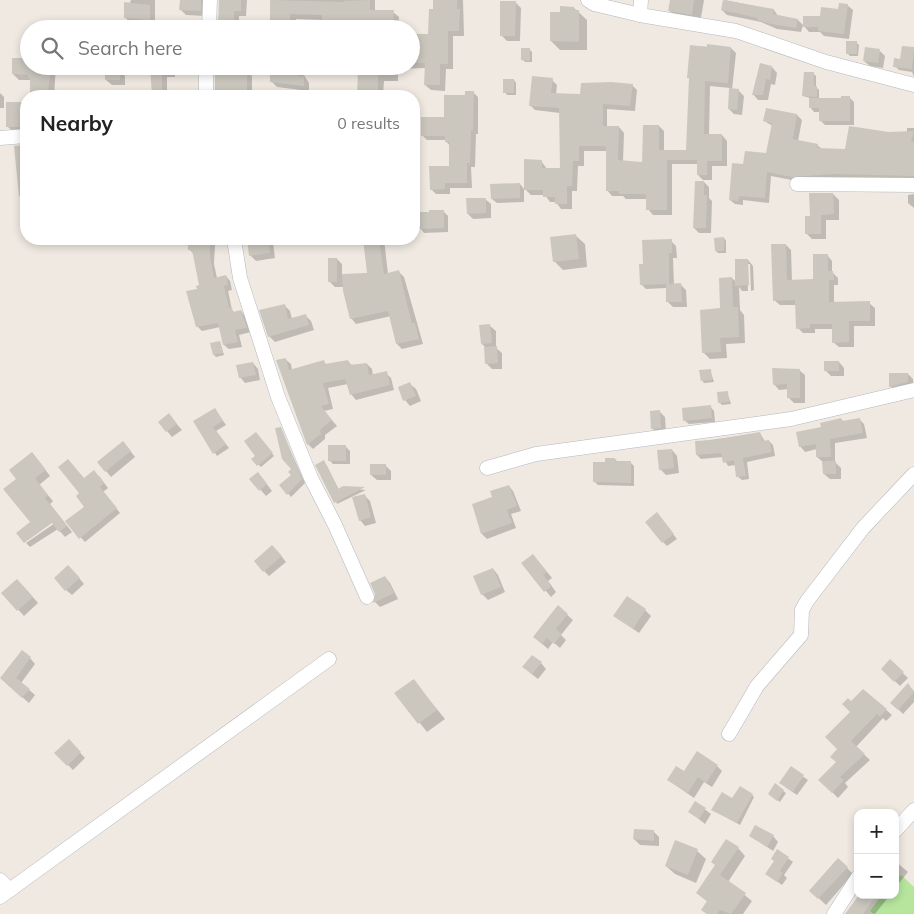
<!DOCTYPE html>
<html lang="en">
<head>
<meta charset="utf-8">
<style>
  :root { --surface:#fff; --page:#f2f2f2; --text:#222; --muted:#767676; --line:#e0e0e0 }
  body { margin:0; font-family:Mulish,sans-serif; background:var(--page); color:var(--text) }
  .controls { position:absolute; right:15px; bottom:15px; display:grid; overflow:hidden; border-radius:10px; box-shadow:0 2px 8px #0003 }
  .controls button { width:45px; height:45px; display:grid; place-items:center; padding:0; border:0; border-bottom:1px solid var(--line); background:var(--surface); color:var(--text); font:25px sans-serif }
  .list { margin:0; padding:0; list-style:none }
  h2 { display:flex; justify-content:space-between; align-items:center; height:65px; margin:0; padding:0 20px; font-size:21px }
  h2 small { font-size:16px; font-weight:400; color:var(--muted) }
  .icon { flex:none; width:28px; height:28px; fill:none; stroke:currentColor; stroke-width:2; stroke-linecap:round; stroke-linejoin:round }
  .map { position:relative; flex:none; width:914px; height:914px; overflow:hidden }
  .search { position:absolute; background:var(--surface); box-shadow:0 2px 8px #0003; left:20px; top:20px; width:400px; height:55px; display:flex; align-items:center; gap:12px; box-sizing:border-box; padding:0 18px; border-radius:28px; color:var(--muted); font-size:19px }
  .panel { position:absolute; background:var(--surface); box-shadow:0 2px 8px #0003; left:20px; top:90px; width:400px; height:155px; border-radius:20px }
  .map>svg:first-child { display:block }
</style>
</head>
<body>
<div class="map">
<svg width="914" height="914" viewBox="0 0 914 914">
  <rect width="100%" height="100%" fill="#efe9e1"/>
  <path fill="#b6e59e" d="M901,875l13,12v27h-40l-4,-3 12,-16h13v-14z"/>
  <g fill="#0003">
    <path d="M131,0h24v25l-25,-2 -5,-6z"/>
    <path d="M181,0h27l-2,16 -20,-1 -5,-5z"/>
    <path d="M220,0h27l-1,16h-7v13h-21z"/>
    <path d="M271,0h104v11l18,1 6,5 -1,12h-69l-6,-5v-4l-27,-1 -1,10h-25z"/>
    <path d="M434,0h29l1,36h-11v33h-7l-1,22 -14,-1 -6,-5 1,-17 -28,1v12h-14l-1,14 5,1h-41v-4h12v-19h-9l-5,-7h66v-31l19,1z"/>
    <path d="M671,0h33l-4,23 -22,-4 -9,-9z"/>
    <path d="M725,0l49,10 4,6 20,4 5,5 -2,7 -24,-3 -16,-7 -34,-7 -5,-5z"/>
    <path d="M515,2l6,6 -1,33h-13l-6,-6z"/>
    <path d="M847,5l6,5 -4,29 -25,-3 -4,-4h-11l-5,-6z"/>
    <path d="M574,8l13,12v30h-27l-9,-9 10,-28z"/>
    <path d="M46,21l24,4 2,2 29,1v-3h14l4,4h-73z"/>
    <path d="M856,42l3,3 -1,11h-8l-3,-3z"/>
    <path d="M691,46l40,2 5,5 -4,37h6l6,6 -2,19 -8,-1 -5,-5 1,-21 -20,-2 -1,49h13l5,6v25h-15v14h-9l-5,-5v-11h-26v51h-19l-5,-6v-10h-22l-3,-3h-11l-5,-6v-39h-23v15h-6l-1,25h-5v18h-11l-5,-7h-6l-5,-7h-14l-6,-6 16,-28 6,8h14l-1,-56 -25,-3 -5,-5 22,-25 5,5 -1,10h26l50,-10 5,5 -2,21 -28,-2v18h12l5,6 -1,29 20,2 16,-38 5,5v20h23l3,-72 -2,-2z"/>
    <path d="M903,47l11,2v28l-2,-5 -13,-2 -4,-4 6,-6z"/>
    <path d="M530,50l2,2v10h-7l-2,-2z"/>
    <path d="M880,51l5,5 -2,12 -13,-2 -6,-5z"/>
    <path d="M29,66h27l-2,30h-19l-4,-4v-12h-12l-6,-6z"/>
    <path d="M152,66h20l3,4v7h-8v19h-14z"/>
    <path d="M216,66h30v5l6,5v20h-36z"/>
    <path d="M271,66h27l11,17v8l-32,-4 -5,-5z"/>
    <path d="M772,67l5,6 -2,12 -4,-1 -3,16h-10l-5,-6z"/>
    <path d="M119,70l6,6v9h-13l-6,-5z"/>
    <path d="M813,73l3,3v11l3,3v9l31,-1 4,4v23h-29l-5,-5v-8h-6l-4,-5v-9l-7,-2z"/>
    <path d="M514,80l2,3v12h-9l-2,-3z"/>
    <path d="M473,92l5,5v37h-2l-1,33h-4l1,21h-22v6h-14l-5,-5 20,-22 -1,-21 -5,-6h-18l-5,-5 23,-17z"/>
    <path d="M0,93l4,4v11h-4z"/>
    <path d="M8,104h18v29h-12l-6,-6z"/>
    <path d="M797,115l5,5 -4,21 19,4 5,4 24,2 43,-18 18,-1v-4h7v53h-117l-26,-5 -2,27 -26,-3v5l-8,-1 -5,-4 14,-35 23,-11 6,-28 -9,-5z"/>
    <path d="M26,146v64l-5,-6 -6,-57z"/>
    <path d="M704,182l5,5v11l3,3 -1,32h-12l-5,-5z"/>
    <path d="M520,184l4,5v13l-27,1 -5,-4z"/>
    <path d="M833,194l6,6v20h-13v19h-14l-6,-6 5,-16z"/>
    <path d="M914,194v14l-6,-5v-8z"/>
    <path d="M485,199l6,5v14l-18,1 -5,-5z"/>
    <path d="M443,211l5,5v16l-24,1 -4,-5z"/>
    <path d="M576,236l9,8 2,23 -24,3 -9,-9z"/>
    <path d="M724,238l2,3v12h-8l-2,-2z"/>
    <path d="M137,239h14v3h-12z"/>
    <path d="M250,239h19l4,4 2,15 -19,3 -5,-5z"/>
    <path d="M364,239h20l4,35 11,-2 5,5 19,67 -21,5 -5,-5 -6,-28 -35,8 -5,-6 -7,-31h-9l-6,-6 8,-22 5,5v12l26,-1z"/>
    <path d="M210,240l5,5 -1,19 3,14 9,-2 4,5 2,9 -4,1 4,19 3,3 6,-2 4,5 6,16 -12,3 3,12 -13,2 -5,-4 -4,-18 -18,4 -5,-5 1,-36 2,-4 -6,-32 -5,-5z"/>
    <path d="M671,241l5,5 1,12h-4l1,27h7l5,5 1,17h-14l-5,-5 -1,-14 -21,1 -5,-5z"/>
    <path d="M786,245l5,5 1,31 23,-1 12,-25 5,6v11l6,6v7h-4v18h35l6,5v18h-21v21h-15l-6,-5v-13h-18v4h-12l-5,-5 -1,-23h-17l-6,-5z"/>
    <path d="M748,260l5,6 1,24 -3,1 -1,-27h-3l1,27h-6l-3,-4 1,23 4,5 1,28 -19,1 1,14 -17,1 -7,-7 29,-74 5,5z"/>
    <path d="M285,306l5,5 2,8 14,-3 5,5 3,9 -39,12 -6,-6z"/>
    <path d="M490,326l6,5v17l6,5v16h-10l-6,-6 -1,-16 -3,-3z"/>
    <path d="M220,342l4,13 -8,2 -2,-2z"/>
    <path d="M285,359l6,5 1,6 32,-8 3,3 21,-4 4,5 15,-2 5,5 1,7 13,-3 5,5 3,12 -38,10 -5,-6 -3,-10 -20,4 5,21 -9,2 13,15 -12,9v4l-12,10 -5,-5z"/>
    <path d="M839,362l5,6v8h-13l-5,-5z"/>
    <path d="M253,363l5,6 2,11 -15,3 -5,-6z"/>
    <path d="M710,370l4,12 -10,1 -2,-3z"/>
    <path d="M799,370l6,5v28h-11l-5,-5v-9l-10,1 -5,-6z"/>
    <path d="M908,374l5,5v9l-17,4 -6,-6z"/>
    <path d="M410,384l6,5 5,12 -11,5 -5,-6z"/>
    <path d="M727,392l4,12 -9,1 -3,-3z"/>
    <path d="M710,406l4,5 1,11 -26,2 -5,-4z"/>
    <path d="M215,409l11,16 -10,6 13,17 -12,8 -22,-35z"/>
    <path d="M659,411l6,6 1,16 -8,1 -5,-5z"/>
    <path d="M841,419l3,3 15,-3 5,5 3,14 -32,5v19l6,6v11h-11l-6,-5 -1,-12 -6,-5v-8l-12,3 -5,-6 22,-18z"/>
    <path d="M174,421l8,9 -10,7 -5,-6z"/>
    <path d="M280,428l25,55 -14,14 -10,-12 12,-10v-5z"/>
    <path d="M760,433l5,9 4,-1 4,4 2,11 -28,6 2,17 -7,1 -5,-4 -1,-11 -8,1 -5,-9 -22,2 -4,-4 -1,-13z"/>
    <path d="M258,436l16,20 -13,11 -8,-8 4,-3z"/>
    <path d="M346,447l4,4v13h-17l-4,-4z"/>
    <path d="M128,448l7,9 -24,20 -5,-6z"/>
    <path d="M672,450l5,6 2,17 -13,2 -6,-6z"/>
    <path d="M37,459l13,17 -11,9 14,16 -3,3 15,19 21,-16 -5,-13 3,-14 15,-4 9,12 -5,4 17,21 -35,29 -18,-20 -2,1 7,9 -7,5 -7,-8 -28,18 -4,-4 32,-22 -26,1 -14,-43z"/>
    <path d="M615,459l3,3h12l4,4v20l-36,-1 -4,-4z"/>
    <path d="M326,464l13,26 4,-2 23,2 -29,14z"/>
    <path d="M385,465l6,6v9h-14l-6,-5z"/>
    <path d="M251,479h12l9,12 -6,5z"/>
    <path d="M509,486l4,5 8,20 -10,3 5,14 -29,11 -5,-5 -8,-29 20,-8z"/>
    <path d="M364,495l6,6 6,22 -11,3 -5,-6z"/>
    <path d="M661,519l16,20 -10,7 -4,-4z"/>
    <path d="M278,552l8,10 -17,14 -5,-5z"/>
    <path d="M538,561l14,17 -4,3 8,11 -5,5 -28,-34z"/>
    <path d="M493,569l5,6 7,17 -17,8 -6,-6z"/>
    <path d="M74,572l10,12 -12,11 -6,-5z"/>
    <path d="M385,577l5,6 8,16 -18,8 -5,-5z"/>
    <path d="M23,586l15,17 -14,13 -21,-23z"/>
    <path d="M558,607l15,13 -12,15 5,5 -6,8 -7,-6 -5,7 -8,-7z"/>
    <path d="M645,610l6,6 -12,17 -24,-17z"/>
    <path d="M30,658l5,6 -14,19 14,12 -6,8 -22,-19z"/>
    <path d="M890,661l18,17 -8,8 -18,-17z"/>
    <path d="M541,663l5,6 -8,10 -9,-7z"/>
    <path d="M413,680l32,39 -18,13 -31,-39z"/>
    <path d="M908,685l6,6v11l-11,12 -11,-11z"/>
    <path d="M863,690l29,25 -6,6 -3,-3 -27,29 14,13 -25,23 3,4 -10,11 -18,-18 17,-18 2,-13 13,-37 -1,-9z"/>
    <path d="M69,741l16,17 -12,12 -17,-17z"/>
    <path d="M717,766l5,5 -10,16 -8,-5 -10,16 -26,-18 16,-7z"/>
    <path d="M791,768l17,12 -11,15 -12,-8z"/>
    <path d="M775,785l11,8 -6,9 -8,-6z"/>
    <path d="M752,795l2,2 -14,28 -27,-15z"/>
    <path d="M696,803l15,11 -6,10 -15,-12z"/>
    <path d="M654,832l5,5v9l-19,-1 -6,-6z"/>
    <path d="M751,836h22l5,6 -5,9z"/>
    <path d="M676,842l21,9 9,8 -10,24 -21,-9 -9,-8z"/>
    <path d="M738,848l7,8 -17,26 24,19 -9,13h-36l-4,-4 5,-8 -11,-9z"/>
    <path d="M778,851l15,11 -9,13 3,3 -5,7 -11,-8z"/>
    <path d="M838,859l15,15 -27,31 -16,-15z"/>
    <path d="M895,861l13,11 -13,16z"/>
    <path d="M862,895h28l-15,19h-27z"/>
  </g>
  <g fill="#cbc7bf">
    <path d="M180,0h21v11l-22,-1z"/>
    <path d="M219,0h22v11h-7v18h-16z"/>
    <path d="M270,0l74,2v-1l26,-1v10h24l-1,14 -11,-1v6h-39v-4l-21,-1v-9l-32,-1v15h-20z"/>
    <path d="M433,0h24v9h3l-1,22h-11v33h-8v21h-16l1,-22h-14v-29h17l1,-25h4z"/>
    <path d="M670,0h24l-2,15 -24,-4z"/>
    <path d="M723,0l51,9 -1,5 25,5 -2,9 -25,-4 -14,-4 1,-2 -37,-8z"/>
    <path d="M500,1h16l-1,35h-15z"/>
    <path d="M124,2l26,3v15l-26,-2z"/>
    <path d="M839,3l9,1 -4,30 -26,-3v-4h-15v-11h17l1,-9 17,2z"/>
    <path d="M560,6l14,1v3h5v32l-29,-1v-29h10z"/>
    <rect x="846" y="41" width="11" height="13"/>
    <path d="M707,44l24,3 -3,36 -23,-2 -1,53h18v27h-15v14h-10v-15h-30v50h-21v-16h-27v-3h-13v-45h-27v15h-6l-1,25h-5v18h-12v-7h-12v-7h-19v-31l18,1v8h18l-1,-60 -30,-2 3,-30 21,2 -2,15 29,1 1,-11 30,-1 22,2 -3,22 -27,-2v22h16l-1,34 24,2 1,-37h16v25h27l3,-72h-2l3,-33 17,2z"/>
    <path d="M902,46l12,1 -2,22 -19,-2 1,-9 6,1z"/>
    <path d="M865,47l15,2 -2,14 -15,-2z"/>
    <path d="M521,48h9v13l-9,-1z"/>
    <path d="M12,58h17v8h22l-3,27h-18v-15h-2v-3l-16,-1z"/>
    <path d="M760,63l12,3 -2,14 -4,-1 -3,16h-11z"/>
    <path d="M150,66h12v30h-10z"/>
    <path d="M215,66h26v3h6v24h-23v3h-9z"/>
    <path d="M270,66h28v10h6v10l-34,-4z"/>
    <rect x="105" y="69" width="15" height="11"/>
    <path d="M358,71l20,1v24h-21z"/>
    <path d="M804,72h10v14h3v11l-15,-1z"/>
    <rect x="503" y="79" width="11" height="14"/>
    <path d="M729,88l10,1 -2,21 -9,-1z"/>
    <path d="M465,91h9l-1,39h-2l-1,33h-3v20h-22v6l-15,1 -1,-24h20v-24h-4v-6h-24v-19h23v-22h21z"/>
    <path d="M841,96h9v25h-31v-13h-10v-10h32z"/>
    <rect x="6" y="102" width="20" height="25"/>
    <path d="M766,108l31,6 -4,25 25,5 -1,4 28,1 4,-23 40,6 25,-1 -3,11h3v34l-81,-2 -41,3 -25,-5 -2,26 -26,-2 -1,5 -9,-1 3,-37 11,1 2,-13 21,2 6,-30 -9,-2z"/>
    <path d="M26,145v50l-7,1 -5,-50z"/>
    <path d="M695,181h9v14h3l-1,33h-13z"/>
    <path d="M520,183v15l-29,1 -1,-15z"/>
    <path d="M809,193h24l1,21 -13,1v19h-16v-18h5z"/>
    <path d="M466,198h20v15l-19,1z"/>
    <path d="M429,210h15v18l-25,1 -2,-17h12z"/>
    <path d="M576,234l3,25 -26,3 -3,-25z"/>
    <path d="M724,237v14h-9l-1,-13z"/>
    <path d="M188,239h22v19l4,20 12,-3 2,10 -4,1 5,22h3l1,4 8,-2 6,18 -12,2 3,12 -15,3 -5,-22 -22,4 -10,-36 11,-2 -1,-3 3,-1 -7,-35h-4z"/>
    <path d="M247,239h22l1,14 -21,3z"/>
    <path d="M363,239h16l5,35 15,-4 8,34 5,19h3l4,16 -23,5 -8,-33 -38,8 -7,-28 -1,-17 25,-1z"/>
    <path d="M672,239v14h-3v31l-29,1 -1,-21h4l-1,-24z"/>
    <path d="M771,244h15l1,36 26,-1v-25h15v17h5l1,9h-5v22l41,-1v20h-21v21l-17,1v-19h-22v4l-14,1 -1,-29 -22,1z"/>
    <rect x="328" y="258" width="9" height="24"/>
    <path d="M735,259h13l1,26 -14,1z"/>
    <path d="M732,277l1,30h5l1,30 -19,1 1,14 -19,1 -2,-43 20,-2 -1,-30z"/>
    <path d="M681,283l1,19h-16v-18z"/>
    <path d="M285,304l3,15 18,-5 3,11 -41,12 -9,-27z"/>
    <path d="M490,324l2,19 -11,1 -2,-19z"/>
    <path d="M220,341l3,12 -10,2 -3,-12z"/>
    <path d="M497,346l1,17 -13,1 -1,-17z"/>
    <path d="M286,358l3,12 35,-10 1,4 23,-4 1,5 18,-2 2,12 18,-4 3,14 -40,10 -5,-16 -22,4 6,21 -8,2 11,14 -12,10 1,4 -14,11 -31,-85z"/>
    <rect x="824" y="361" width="15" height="10"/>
    <path d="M253,362l3,13 -17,3 -3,-13z"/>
    <path d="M772,368l28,1v29h-13v-14l-14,1z"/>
    <path d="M711,369l1,11 -11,1 -2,-11z"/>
    <path d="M889,373h19v9l-19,5z"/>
    <path d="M410,382l6,14 -13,5 -5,-14z"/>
    <path d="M728,391l1,11 -11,1 -1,-11z"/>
    <path d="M711,405l1,13 -29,3 -1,-13z"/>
    <path d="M215,408l8,13 -10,6 13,17 -13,10 -20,-33z"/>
    <path d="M660,410l1,18 -10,1 -1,-18z"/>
    <path d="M169,413l8,11 -11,8 -8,-10z"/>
    <path d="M841,418l1,3 18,-3 3,15 -33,6 1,18h-15v-13l-17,3 -3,-15 25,-5 -1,-4z"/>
    <path d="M281,427l21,52 -15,16 -8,-10 12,-10 -3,-3 3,-3 -9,-10 -7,-31z"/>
    <path d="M256,432l17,21 -16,13 -6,-7 4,-3 -11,-15z"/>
    <path d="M760,432l2,9 7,-1 3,12 -29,6 3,18 -10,1 -2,-17 -11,3 -2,-10 -25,2 -1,-14 19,-1z"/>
    <path d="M123,441l8,10 -26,21 -8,-10z"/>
    <rect x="328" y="445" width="18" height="16"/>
    <path d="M672,449l2,19 -15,2 -2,-20z"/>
    <path d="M32,452l14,18 -11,8 13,17 -3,3 22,28 -8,6 -7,-9 -28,20 -8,-10 14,-11 -27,-33 13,-10 -7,-9z"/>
    <path d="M605,458h10v3h16v22l-38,-1v-20h12z"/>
    <path d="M68,459l16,19 10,-8 10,13 -4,4 17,21 -38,31 -14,-18 19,-14 -8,-11 3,-3 -21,-26z"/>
    <path d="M324,460l14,29 5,-3 22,1 -31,16 -19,-38z"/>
    <path d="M822,461h14v13h-13z"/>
    <rect x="370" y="464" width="16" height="11"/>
    <path d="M258,472l9,12 -8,7 -10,-12z"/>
    <path d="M509,485l8,21 -10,4 5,13 -31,11 -9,-30 20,-7 -2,-6z"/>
    <path d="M365,494l6,23 -12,4 -7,-24z"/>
    <path d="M657,512l17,22 -12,9 -17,-21z"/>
    <path d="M272,545l10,11 -19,16 -9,-11z"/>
    <path d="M533,554l14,18 -4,3 9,11 -8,6 -23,-29z"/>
    <path d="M68,565l12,13 -15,13 -11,-13z"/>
    <path d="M493,568l8,19 -20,8 -8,-19z"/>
    <path d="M385,576l9,17 -21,10 2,-9 -5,-11z"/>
    <path d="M17,579l16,18 -16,14 -16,-18z"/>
    <path d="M627,596l19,13 -13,20 -20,-13z"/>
    <path d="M558,605l10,9 -12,15 6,5 -8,10 -7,-6 -5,6 -9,-7z"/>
    <path d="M22,650l9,7 -15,21 14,11 -8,9 -22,-20z"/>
    <path d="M532,655l10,7 -10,12 -10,-7z"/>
    <path d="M890,659l14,13 -10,10 -13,-13z"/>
    <path d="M414,679l23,31 -19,14 -24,-31z"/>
    <path d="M908,683l6,9 -16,18 -8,-7z"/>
    <path d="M863,689l24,20 -7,8 -3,-3 -26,27 14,13 -25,23 4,3 -12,13 -14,-13 18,-18 -6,-5 7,-8 -12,-12 25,-25 -8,-8 6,-6 3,3z"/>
    <path d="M69,739l12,13 -14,14 -13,-13z"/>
    <path d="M697,751l21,14 -12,18 -8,-6 -10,16 -21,-13 9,-14 8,5z"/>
    <path d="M791,766l13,9 -11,17 -14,-9z"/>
    <path d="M775,783l9,7 -7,11 -9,-7z"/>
    <path d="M740,786l13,8 -16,29 -26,-13 11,-18 10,6z"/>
    <path d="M695,801l11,7 -7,11 -11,-7z"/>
    <path d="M755,825l19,10 -7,12 -18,-11z"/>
    <path d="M634,829l20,1v11l-21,-2z"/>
    <path d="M726,839l13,8 -19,28 26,18 -15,21 -11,-4 -3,4h-10l-6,-4 6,-9 -11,-8 19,-28 -4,-3z"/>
    <path d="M675,840l23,9 -10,26 -23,-9z"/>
    <path d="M777,849l12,8 -9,14 3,2 -6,9 -12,-8 9,-13 -3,-2z"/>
    <path d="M838,858l10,9 -30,32 -9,-8z"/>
    <path d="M859,895h18l-14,19h-18z"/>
  </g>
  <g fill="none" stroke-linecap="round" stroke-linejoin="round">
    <g stroke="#b4b7c1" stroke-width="15">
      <g id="minor">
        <path d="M588,0l6,4 46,11 96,16 90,31 88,23"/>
        <path d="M640,15l1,-15"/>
        <path d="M209,29l1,-29"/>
        <path d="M206,96v-30"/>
        <path d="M0,138l26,-2"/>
        <path d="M797,184l117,1"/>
        <path d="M234,239l6,39 38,119 33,81 24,47 32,72"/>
        <path d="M487,468l49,-14 255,-35 123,-29"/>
        <path d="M729,734l28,-48 44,-51 1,-25 5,-9 56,-73 51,-54"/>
        <path d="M895,831l19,-21"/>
        <path d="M0,880l10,10"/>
        <path d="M0,897l329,-238"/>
        <path d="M834,914l24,-37"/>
      </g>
    </g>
    <use href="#minor" stroke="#fff" stroke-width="14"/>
  </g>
</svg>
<div class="controls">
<button>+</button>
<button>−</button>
</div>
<div class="search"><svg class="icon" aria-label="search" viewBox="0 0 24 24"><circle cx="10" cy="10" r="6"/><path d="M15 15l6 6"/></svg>Search here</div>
<section class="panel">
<h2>Nearby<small>0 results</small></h2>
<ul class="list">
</ul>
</section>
</div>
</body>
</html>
